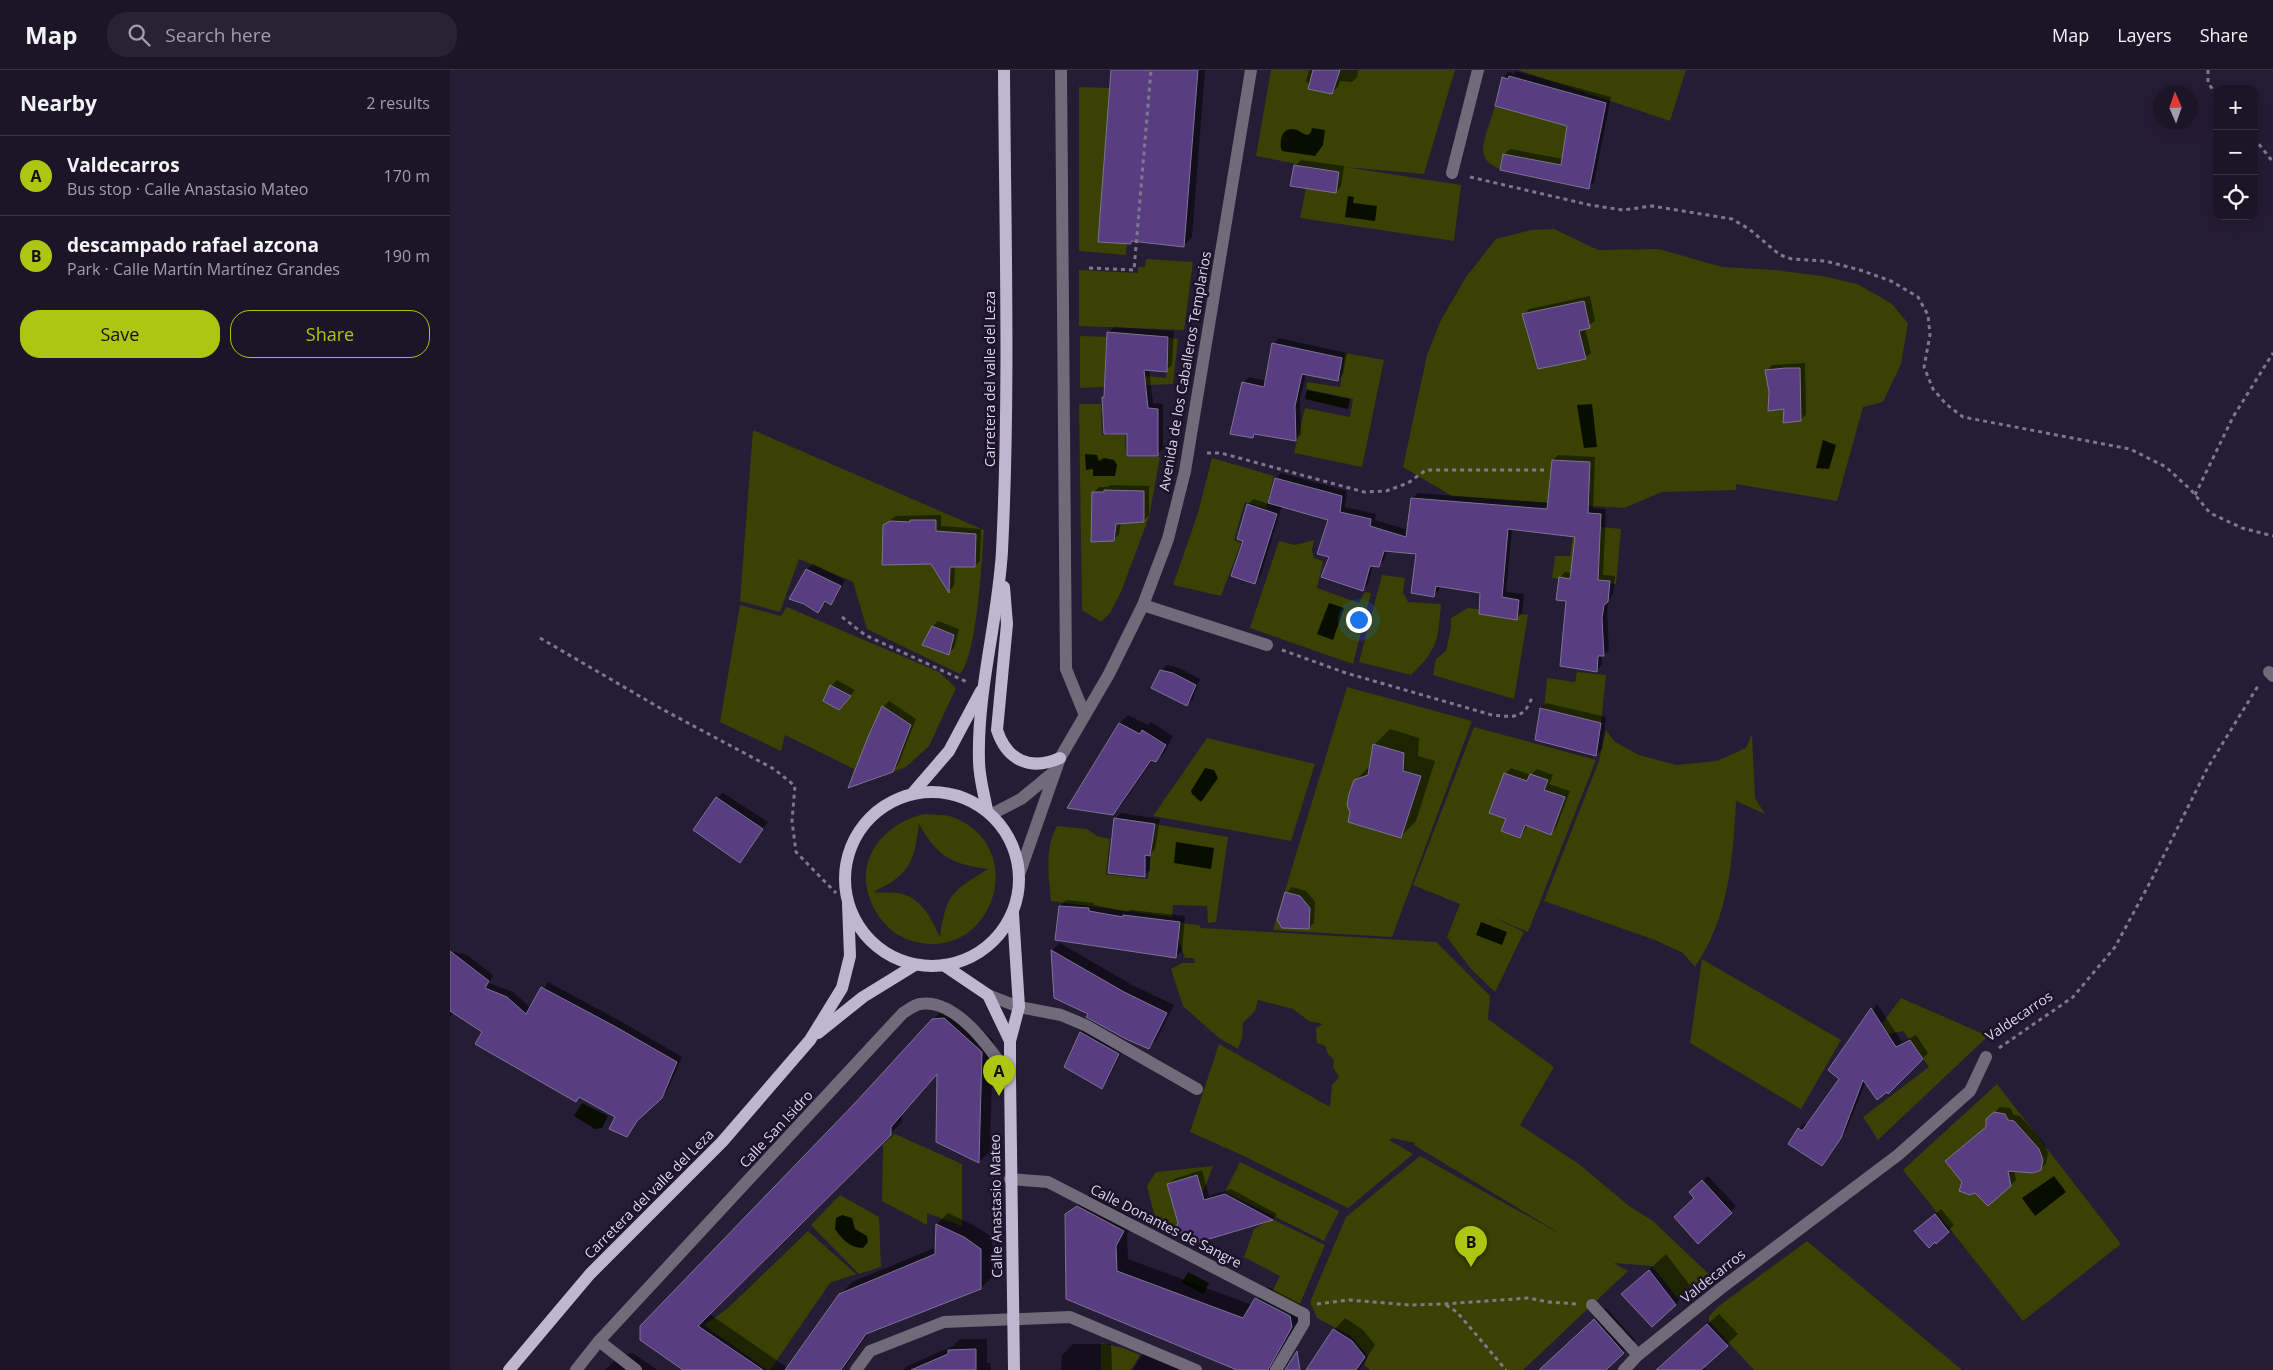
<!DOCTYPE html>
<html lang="en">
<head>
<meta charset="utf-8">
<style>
  :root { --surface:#1c1528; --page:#292234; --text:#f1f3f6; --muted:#a09fa8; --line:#3a3445; --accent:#acc611 }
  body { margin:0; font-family:"Open Sans",sans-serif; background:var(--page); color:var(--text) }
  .controls { position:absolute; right:15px; top:15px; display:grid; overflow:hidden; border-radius:10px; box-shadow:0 5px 20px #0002 }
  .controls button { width:45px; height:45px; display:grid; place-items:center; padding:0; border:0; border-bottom:1px solid var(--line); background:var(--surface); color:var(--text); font:25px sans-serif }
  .compass { position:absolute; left:1703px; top:15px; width:45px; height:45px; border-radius:50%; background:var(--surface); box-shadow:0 5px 20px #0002; rotate:358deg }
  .you { position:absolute; left:908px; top:549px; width:18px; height:18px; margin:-12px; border:4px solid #fff; border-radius:50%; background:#1a73e8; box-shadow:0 0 0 8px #1a73e833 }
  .badge { display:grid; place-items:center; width:32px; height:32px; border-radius:50%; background:var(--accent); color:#111; font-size:16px; font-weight:700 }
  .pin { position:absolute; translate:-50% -41px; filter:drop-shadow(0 1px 2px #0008) }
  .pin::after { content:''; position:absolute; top:26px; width:18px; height:15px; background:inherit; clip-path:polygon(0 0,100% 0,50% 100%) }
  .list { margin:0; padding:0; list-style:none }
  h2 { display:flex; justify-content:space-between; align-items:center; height:65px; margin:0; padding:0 20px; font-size:21px }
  h2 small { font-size:16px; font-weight:400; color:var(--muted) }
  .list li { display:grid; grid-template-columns:32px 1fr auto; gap:15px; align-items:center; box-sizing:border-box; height:80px; padding:0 20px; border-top:1px solid var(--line) }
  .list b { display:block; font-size:19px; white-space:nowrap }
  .list p { margin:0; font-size:16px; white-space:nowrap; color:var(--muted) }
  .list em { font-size:16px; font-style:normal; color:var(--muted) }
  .actions { display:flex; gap:10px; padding:15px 20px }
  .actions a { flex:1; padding:11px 0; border:1px solid var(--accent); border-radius:20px; text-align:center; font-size:18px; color:var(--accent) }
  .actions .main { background:var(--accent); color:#111 }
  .icon { flex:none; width:28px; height:28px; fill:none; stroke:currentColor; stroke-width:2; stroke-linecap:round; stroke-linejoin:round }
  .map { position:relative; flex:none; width:1823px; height:1300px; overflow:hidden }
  header { display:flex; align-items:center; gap:30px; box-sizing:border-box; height:70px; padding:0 25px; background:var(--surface); border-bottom:1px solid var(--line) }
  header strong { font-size:24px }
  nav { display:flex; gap:28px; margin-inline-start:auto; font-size:18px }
  .search { width:350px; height:45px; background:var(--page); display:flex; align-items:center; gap:12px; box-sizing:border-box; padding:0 18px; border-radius:20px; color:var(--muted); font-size:19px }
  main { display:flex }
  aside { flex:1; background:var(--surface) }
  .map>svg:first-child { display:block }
</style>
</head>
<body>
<header>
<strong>Map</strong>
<div class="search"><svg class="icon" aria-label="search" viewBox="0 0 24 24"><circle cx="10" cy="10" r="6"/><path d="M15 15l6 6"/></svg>Search here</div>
<nav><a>Map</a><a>Layers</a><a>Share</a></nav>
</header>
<main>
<aside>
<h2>Nearby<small>2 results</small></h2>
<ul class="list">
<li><span class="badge">A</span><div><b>Valdecarros</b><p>Bus stop · Calle Anastasio Mateo</p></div><em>170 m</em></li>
<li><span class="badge">B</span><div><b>descampado rafael azcona</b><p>Park · Calle Martín Martínez Grandes</p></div><em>190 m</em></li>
</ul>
<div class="actions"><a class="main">Save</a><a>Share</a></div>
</aside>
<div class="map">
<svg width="1823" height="1300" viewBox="0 0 1823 1300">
  <rect width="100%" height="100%" fill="#251c35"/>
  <g fill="#394202" fill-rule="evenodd">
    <path d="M821,0h184l-31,104 -79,-7 116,18 -7,56 -154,-23 6,-30 30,5 2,-21 -82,-16z"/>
    <path d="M1068,0h168l-16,51z"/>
    <path d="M629,17l31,1 24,47 -8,120 -47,-4z"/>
    <path d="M1045,36l72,20 -6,39 -40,-8 -3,17c-51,-10 -34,-29 -23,-68z"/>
    <path d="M1104,159l44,21 61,-1 63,18 53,3 47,6 35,8 34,19 17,20 -7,41 -18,38 -20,5 -26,94 -101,-17v6l-74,2 -38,16 -172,-12 -49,-29 24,-112 14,-35 25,-43 30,-38 35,-9z"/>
    <path d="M696,189l47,3 -9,68 -105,-4v-56l59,3v-6h7z"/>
    <path d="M630,266l26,1 -1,35 61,6 4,-40 8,1 -5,45 -93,4z"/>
    <path d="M895,283l39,7 -22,107 -68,-14 11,-45 45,9 3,-18 -47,-10 1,-7 33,5z"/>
    <path d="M629,334h22l1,31h23l1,22h34l-11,60 -28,75 -11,21 -9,9 -19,-12z"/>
    <path d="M303,360l231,100c-2,28 -7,127 -24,144l-93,-45 -14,-47 -54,-23 -19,53 -40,-11z"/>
    <path d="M762,388l62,18 -8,32 -21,-6 -11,38 7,3 -20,53 -48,-11 25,-72z"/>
    <path d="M1151,457l20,2 -5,55 -64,-6 3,-22h15l3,-20 27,4z"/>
    <path d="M864,470l-2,10 2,8 9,3 -6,27 42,15 6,-11 6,1 -18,71 -103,-36 29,-87 16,4z"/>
    <path d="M932,505l23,3 -2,14 5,10 33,2c-3,37 -3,45 -30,71l-52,-13z"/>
    <path d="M290,535l41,11 6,-9 152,65 17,16 -27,58 -23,21 -58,21 6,-19 -69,-34 -4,16 -61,-29z"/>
    <path d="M1018,538l60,7 -14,84 -81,-24 3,-16 10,-8 5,-23v-10z"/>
    <path d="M1127,602l29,3 -5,48 -57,-14 3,-31 28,4z"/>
    <path d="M897,617l125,34 -80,216 -119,-7z"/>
    <path d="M1024,657l122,33 -68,172 -38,-16 34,16 -29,60 -24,-23 -24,-32 13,-33 -47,-19z"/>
    <path d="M1156,660l9,12 24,13 37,10 41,-4 29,-13 6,-14 3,64 10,16 -29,-13c-3,59 -7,116 -41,166l-12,-14 -28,-13 -111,-39 55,-140z"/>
    <path d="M757,668l108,26 -24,77 -138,-25z"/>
    <path d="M475,744c11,1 21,0 30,4 77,32 35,149 -46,122 -21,-8 -35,-26 -41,-47 -11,-39 21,-72 57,-79zM469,754c19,33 32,40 69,45 -36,23 -41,23 -48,68 -9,-19 -19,-41 -43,-44 -8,-1 -16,0 -24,-1 37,-17 41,-30 46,-68z"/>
    <path d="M705,754l73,13 -12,85 -8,1 -1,-17 -34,-1 -1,12 -121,-16c-2,-24 -7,-53 6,-75l30,3 10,7 13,3 -4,35 42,5z"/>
    <path d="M730,853l19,2 2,3 235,14 54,54 -2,23 66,48 -34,58 59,39 50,42 24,15 60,57 -33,23 -28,-35 -38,-3 14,8 -105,99h-153l-6,-5 4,-9 -17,-20 -34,-18 -7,-16 36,-85 74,-61 144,80 -150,-91 1,-2 -23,-5 -3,2 24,14 -65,54 -104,-52 -54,-24 29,-88 111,63 2,-22 7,-8 -6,-10 1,-7 -6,-6 -3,-8 -8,-3 -1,-15 7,-4 -14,-3 -16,-12 -35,-9 -3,11 -12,12 -1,15 -4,11 -19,-11 -36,-32 -12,-37 11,-6h13l-1,-5h-9l-7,-19z"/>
    <path d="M1252,889l139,81 -40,69 -111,-66z"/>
    <path d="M1451,928l87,38 -110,104 -15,-23 66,-50 -26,-36 -31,6z"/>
    <path d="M1547,1014l124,160 -98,77 -120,-151z"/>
    <path d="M445,1064l67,30v62l-35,-13v12l-45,-24 1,-57z"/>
    <path d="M790,1092l99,49 -15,30 -99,-49z"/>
    <path d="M763,1096l-11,29 -5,-20 -30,9 11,39 -3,7 -19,-8 -9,-36 9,-14z"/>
    <path d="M390,1125l39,22 2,50 -22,7 -48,-49z"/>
    <path d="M822,1149l53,26 -26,61 -27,-14 8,-16 -36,-19 10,-28z"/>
    <path d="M358,1161l48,43 -26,9 -60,87h-3l-63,-45 23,-16z"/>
    <path d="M1357,1171l155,129h-208l-45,-49v-5l10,-10z"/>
    <path d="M651,1273l22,5 17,7 -9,15h-30z"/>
  </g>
  <g fill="#090d00">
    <path d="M862,58l13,2 -2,15 -8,11 -33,-5c-3,-8 -1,-23 11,-22 5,0 9,5 15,6l3,-3z"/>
    <path d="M898,126l6,1 -1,6 24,3 -2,15 -30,-4z"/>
    <path d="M857,320l43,9 -2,10 -43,-10z"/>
    <path d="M1142,334l5,43 -13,1 -7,-43z"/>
    <path d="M1373,370l13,5 -7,24 -13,-1z"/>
    <path d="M635,384l12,1 2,6 5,-3 10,2 3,5 -2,11h-22v-7l-7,1z"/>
    <path d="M879,533l15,5 -11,32 -16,-6z"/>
    <path d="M755,698l9,2 4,8 -17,24 -9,-8 -1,-3z"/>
    <path d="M726,772l38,6 -3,21 -37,-6z"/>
    <path d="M1031,852l26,10 -5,13 -26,-10z"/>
    <path d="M132,1033l26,13 -6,12 -7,1 -21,-13z"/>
    <path d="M1604,1106l12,16 -31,24 -13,-18z"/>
    <path d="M392,1145l10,3 3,11 12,7 1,6 -5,6c-13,0 -21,-9 -28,-19l1,-11z"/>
    <path d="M738,1202l21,11 -5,11 -22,-11z"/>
  </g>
  <g fill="#0007">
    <path d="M662,0h93l-13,167 -9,9 -50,-6 -3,3z"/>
    <path d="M859,0h49l-1,7 -5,5 -12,-1 -2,6 -6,5 -26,-10z"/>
    <path d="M1066,1l95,26 -17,85 -5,5 -85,-33 6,-5 53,10 6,-34 -66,-47 6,-6 5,2z"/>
    <path d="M851,90l43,6 -3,20 -5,6 -40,-27z"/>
    <path d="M1140,226l5,25 -10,7 6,25 -6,5 -61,-43 5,-6z"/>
    <path d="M664,257l60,4 -2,34 -6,5 -17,-1 4,34 10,1v45l-6,5 -29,-21 -23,-37 3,-63z"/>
    <path d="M829,268l68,15 -4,21 -5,6 -32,-7 -6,26 1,35 -5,6 -39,-7 -4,4 -10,-54 6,-6 18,4 6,-37z"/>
    <path d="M1355,293l1,51 -5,6 -30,-28 -4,-21 5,-6z"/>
    <path d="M1108,385l37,2 -2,51 13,1 -3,66 12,1 -2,19 -4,4 -2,13 2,38 -7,6v9l-6,5 -36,-92 5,-6 7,1 5,-38 -65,-7 -6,64 18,2 -2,19 -6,6 -35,-27 -41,-7 -1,5 -6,5 -15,-42 -31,-3 -3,10 -6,6 -5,-1 -5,19 -5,5 -33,-32 -1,-38 -47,-13 -22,71 -6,5 -10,-42 -6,-2 10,-34 6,-5 15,5 7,-25 5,-6 66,18 -2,16 31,7 -1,6 33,10 4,-32 6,-5 131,10 4,-43z"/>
    <path d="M660,415l39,1v29l-6,6 -22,1 -2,12 -6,6 -20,-47 6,-6h9z"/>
    <path d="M491,445v11l40,3 -1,32 -6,5h-19l-1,20 -5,5 -17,-28 -48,-38 12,-9z"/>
    <path d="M363,494l32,16 -9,18 -5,6 -4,-3 -9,10 -14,-8 -13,-5 16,-29z"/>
    <path d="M488,551l21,8 -5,19 -6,6 -15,-28z"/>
    <path d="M717,595l12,3 21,11 -7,20 -6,6 -26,-34z"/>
    <path d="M387,610l18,10 -10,12 -14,-16z"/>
    <path d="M439,631l27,18 -18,46 -6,6 -9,-64z"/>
    <path d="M1096,633l60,14 -4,32 -6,6 -55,-46z"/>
    <path d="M678,645l20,10 3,-3 22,14 -8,16 -9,9 -3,-2 -31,46 -9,8 7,-90z"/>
    <path d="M940,659l29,9 -1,18 17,5 -19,60 -15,15 -46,-55 16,-16 4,-21z"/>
    <path d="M1061,698l20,7 6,-6 16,6 -4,9 21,7 -14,37 -5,6 -23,-9 -8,12 -13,-19 -2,-44z"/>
    <path d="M273,723l45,29 -28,39 -23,-63z"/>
    <path d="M671,743l39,6 -5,30 -5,5v16l-6,6 -35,-4 7,-54z"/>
    <path d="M842,817l14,4 9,11 -1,21 -6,5 -22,-35z"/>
    <path d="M616,830l28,3v2l34,7 2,-2 55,6 -3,35 -6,5 -116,-50z"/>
    <path d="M610,873l72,42 42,20 -18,35 -7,8 -60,-35 -34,-16 -3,-47z"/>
    <path d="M0,881l17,4 26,20 -4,8 24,9 18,16 17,-26 74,40 60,35 -15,34 -25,24 -15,21 -11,-20 -36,-20 -4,5 -122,-89 -4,5z"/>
    <path d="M1427,934l25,38 14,-7 12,18 -39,39 -23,-11 -20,50 -24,33 -23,-35 5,-6 3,2 33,-46 -10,-9z"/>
    <path d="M495,937h11l37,33 -3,111 -11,11 -41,-89 -36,41v8l-194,191 80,55 52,-73 12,-13 85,-35v-23l11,-11 27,13 17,11 1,39 -12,12 -111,43 -27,39h-158l-44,-31z"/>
    <path d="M636,957l38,21 -17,33 -6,6 -36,-20 16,-35z"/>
    <path d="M1550,1037l10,1 4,7 6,1 24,27 4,10 -2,10 -5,6 -27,1 2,10 -5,5 -24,-58v-7z"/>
    <path d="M752,1100l7,26 22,-7 46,25 -4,5 -74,22 -20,-18 -11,-38 6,-6z"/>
    <path d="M1258,1106l28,30 -5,6 -35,-14v-11z"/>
    <path d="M639,1125l46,24 -8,15 1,25 124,46 16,-18 33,17 2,10 -31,53 -3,3h-29l-173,-72 -1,-84z"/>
    <path d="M1491,1139l13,16 -17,17 -15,-17z"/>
    <path d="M1216,1184l26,34 -17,17 -52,-11z"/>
    <path d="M1156,1238l29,32 -12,12 -19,18h-63z"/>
    <path d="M1269,1244l19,20 -35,32 3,4h-50z"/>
    <path d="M895,1248l18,12 12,15 -16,25h-51l26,-40z"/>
    <path d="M510,1269h27v24h3l1,7h-88l4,-4 46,-20z"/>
    <path d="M623,1274h38l1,26h-51l1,-15z"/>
    <path d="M702,1275l49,25h-68l8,-14z"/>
    <path d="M183,1283l24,17h-52l14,-14z"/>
  </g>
  <g fill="#593d83" stroke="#7d7392">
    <path d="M661,0h87l-14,177 -53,-6v3l-33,-2z"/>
    <path d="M863,0h27l-8,24 -24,-5z"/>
    <path d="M1059,6l97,27 -17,86 -89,-19 3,-16 58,11 6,-39 -72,-20 7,-29 6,2z"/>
    <path d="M844,95l45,7 -3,21 -46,-7z"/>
    <path d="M1134,231l6,27 -11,3 7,28 -48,10 -16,-55z"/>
    <path d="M657,262l61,5 -1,35 -23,-2 4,38 10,1v47h-31v-22h-23l-2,-37h2z"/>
    <path d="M822,273l70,15 -4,23 -36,-7 -7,32 1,35 -42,-7 -1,4 -23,-4 12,-52 22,5z"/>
    <path d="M1336,298h14l1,53 -18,2 1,-14 -16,2 1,-19 -4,-22z"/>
    <path d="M1102,390l38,2 -2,51 13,1 -3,66 12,1 -2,21 -4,3 -2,13 2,38h-6l-1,16 -37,-6 6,-65 -10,-1 3,-23 11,2 5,-42 -67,-8 -6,68 17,3 -2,20 -38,-6 1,-21 -44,-7 -2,11 -23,-4 5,-39 -32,-3 -5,16 -9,-1 -7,25 -42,-14 8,-20 -12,-3 11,-34 -60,-17 7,-25 67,18 -2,16 31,7 -1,7 36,11 5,-39 136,11z"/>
    <path d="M654,420l40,1v31l-28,2 -2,17 -23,1 1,-50h12z"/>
    <path d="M797,434l30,10 -22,70 -24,-8 12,-35 -6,-2z"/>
    <path d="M460,450h26v11l40,3 -1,33h-25l-1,26 -18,-29 -49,1 1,-40 7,-4 20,1z"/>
    <path d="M356,499l35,17 -10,19 -6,-4 -7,12 -14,-9 -15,-5z"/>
    <path d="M482,556l22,9 -5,20 -27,-10z"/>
    <path d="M710,600l13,3 23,12 -9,21 -36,-18z"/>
    <path d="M380,615l21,11 -12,14 -16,-9z"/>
    <path d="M432,636l29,19 -18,47 -45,16 20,-51z"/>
    <path d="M1090,638l61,15 -5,33 -61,-16z"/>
    <path d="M669,653l21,11 2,-4 24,15 -10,17 -5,-2 -38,55 -46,-7z"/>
    <path d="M923,674l31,9 -1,18 18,5 -20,62 -53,-16 2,-10 -3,-7 2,-11 5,-14 14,-5z"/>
    <path d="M1054,703l23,8 3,-7 18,6 -4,10 21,7 -14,38 -26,-10 -5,13 -19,-7 5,-12 -17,-6z"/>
    <path d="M266,727l47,32 -23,34 -47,-33z"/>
    <path d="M664,748l41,6 -5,32 -5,-1v22l-37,-4z"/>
    <path d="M835,822l15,4 10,12 -1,21 -27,-1 -5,-8z"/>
    <path d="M609,836l30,2v3l34,6v-2l57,7 -4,36 -121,-18z"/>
    <path d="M601,880l73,42 43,21 -18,36 -23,-10 -40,-22 2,-3 -34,-16z"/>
    <path d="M0,881l39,30 -4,7 22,9 19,17 15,-27 75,40 61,35 -15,36 -25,23 -10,16 -18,-8 6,-12 -36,-20 -3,5 -101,-58 7,-12 -32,-21z"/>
    <path d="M1421,938l25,39 14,-7 13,19 -35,35 -1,-2 -10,8 -14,-20 -22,58 -19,28 -34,-22 10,-16 4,3 37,-52 -11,-9z"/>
    <path d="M494,948l38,34 -3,111 -43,-21 1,-68 -46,53v8l-193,191 65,44h-80l-43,-30v-14l216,-224 76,-83z"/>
    <path d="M630,962l39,22 -17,35 -38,-22z"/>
    <path d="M1544,1042l11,2 3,6 6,1 25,28 4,11 -2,10 -8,3 -25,-2 3,15 -23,20 -13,-13 -5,2 -11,-4 3,-9 -17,-21 41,-34v-8z"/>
    <path d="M747,1105l7,25 21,-6 48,26 -74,22 -24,-12 3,-7 -11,-39z"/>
    <path d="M1252,1110l30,33 -34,31 -24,-27 20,-19 -5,-6z"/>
    <path d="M627,1136l47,25 -8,15 1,25 126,47 12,-20 35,18 2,11 -24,43h-31l-171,-71 -1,-85z"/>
    <path d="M1485,1144l14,18 -13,12 -1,-2 -6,6 -15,-17z"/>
    <path d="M486,1154l28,13 17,12v40l-115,45 -25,36h-56l54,-76 96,-40z"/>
    <path d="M1199,1200l27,35 -24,22 -31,-33z"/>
    <path d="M1144,1249l30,34 -18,17h-67z"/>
    <path d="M1257,1254l21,22 -27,24h-45z"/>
    <path d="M883,1259l19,12 13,16 -9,13h-50z"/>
    <path d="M526,1279v21h-65l37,-16v-4z"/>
    <path d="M847,1281l3,19h-15z"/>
  </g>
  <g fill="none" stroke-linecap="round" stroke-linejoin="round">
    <g stroke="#7f788d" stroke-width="3" stroke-dasharray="4 4" stroke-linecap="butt">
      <path d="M1758,0v13l9,12"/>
      <path d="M1804,68l19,24"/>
      <path d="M1020,107l120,28 33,5 29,-4 80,13 17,10 31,26 12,4 33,2 35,9 31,11 27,16 10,18 2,20 -6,32 9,22 13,15 17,13 167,32 36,18 25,23 19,23 32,15 31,8"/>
      <path d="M639,198l45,2 17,-200"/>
      <path d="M757,383h14l143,39 22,-1 22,-8 18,-13h118"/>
      <path d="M1745,425l38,-78 40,-64"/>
      <path d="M392,547l23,18 102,47"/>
      <path d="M90,568l120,70 114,61 21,17 -3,35 4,31 40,41"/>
      <path d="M832,580l64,23 146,42c21,2 32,5 40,-18"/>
      <path d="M1549,978l74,-51 42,-50 39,-72 54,-108 50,-81"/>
      <path d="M867,1234l32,-4 61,5 34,-1 85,-6 19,4 29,2"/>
      <path d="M996,1235l11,7 49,58"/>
    </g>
    <g stroke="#6f6b79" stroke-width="12">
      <path d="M611,0l5,599 18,44"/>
      <path d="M1002,103l26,-103"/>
      <path d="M693,535l124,40"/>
      <path d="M1819,602l4,4"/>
      <path d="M542,744l29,-15 34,-28"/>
      <path d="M570,802l40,-114 49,-84 34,-69 25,-66 17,-68 66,-401"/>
      <path d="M538,925l31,12 42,8 24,10 112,64"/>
      <path d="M560,1109l38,3 256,132v9l-28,47"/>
      <path d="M1142,1235l46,50"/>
      <path d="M149,1271l37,29"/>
      <path d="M126,1300l23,-29 304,-328c5,-3 11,-8 17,-9 37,-6 72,47 90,73"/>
      <path d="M406,1300l14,-19 74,-29 126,-5 126,53"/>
      <path d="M1174,1300l14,-15 82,-66 178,-134 72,-64 16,-34"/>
    </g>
    <g stroke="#bfb6d2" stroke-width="12">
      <path d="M554,517l3,37 -10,106c10,31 34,41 63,28"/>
      <circle cx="482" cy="809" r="87"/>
      <path d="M462,724l37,-43 32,-60"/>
      <path d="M537,740c-3,-16 -8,-33 -8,-49 -2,-71 19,-140 23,-210 8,-160 3,-321 2,-481"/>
      <path d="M563,844l6,93 -9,34v36l4,293"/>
      <path d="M495,896l43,29 22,46"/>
      <path d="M368,963l45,-36 52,-32"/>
      <path d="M59,1300l81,-96 132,-132 88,-102 32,-52 8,-32 -2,-52"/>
    </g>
  </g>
  <g text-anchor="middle" stroke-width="5" stroke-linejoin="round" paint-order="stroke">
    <g font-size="14" fill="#dbd6e7" stroke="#1c132b">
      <text transform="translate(735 301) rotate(-80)" y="5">Avenida de los Caballeros Templarios</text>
      <text transform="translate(540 309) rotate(-90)" y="5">Carretera del valle del Leza</text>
      <text transform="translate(1569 946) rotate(-34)" y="5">Valdecarros</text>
      <text transform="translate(326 1059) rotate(-47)" y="5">Calle San Isidro</text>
      <text transform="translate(199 1124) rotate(-45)" y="5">Carretera del valle del Leza</text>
      <text transform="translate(546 1136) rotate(-91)" y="5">Calle Anastasio Mateo</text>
      <text transform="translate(716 1156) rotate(27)" y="5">Calle Donantes de Sangre</text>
      <text transform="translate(1263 1206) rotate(-38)" y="5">Valdecarros</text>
    </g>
  </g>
</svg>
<div class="controls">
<button>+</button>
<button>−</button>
<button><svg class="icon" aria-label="locate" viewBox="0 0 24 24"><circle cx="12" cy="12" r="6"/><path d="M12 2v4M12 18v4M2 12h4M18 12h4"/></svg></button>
</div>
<svg class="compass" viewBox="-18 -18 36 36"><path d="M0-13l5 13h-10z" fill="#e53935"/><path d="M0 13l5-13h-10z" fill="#a09fa8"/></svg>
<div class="you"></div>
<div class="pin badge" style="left:549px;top:1026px">A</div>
<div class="pin badge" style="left:1021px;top:1197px">B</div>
</div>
</main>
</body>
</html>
